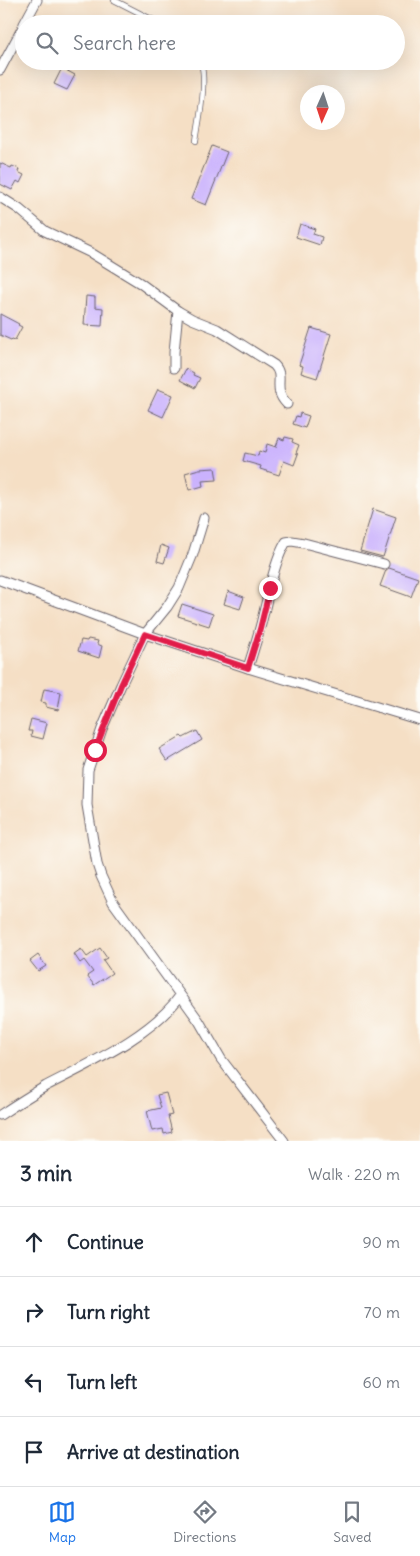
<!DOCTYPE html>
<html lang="en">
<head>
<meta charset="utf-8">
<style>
  :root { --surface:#fff; --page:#f2f2f3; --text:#1f2937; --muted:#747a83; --line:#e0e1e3; --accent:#1a73e8 }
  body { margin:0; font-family:Delius,sans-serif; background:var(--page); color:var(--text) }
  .compass { position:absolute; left:300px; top:85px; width:45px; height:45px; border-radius:50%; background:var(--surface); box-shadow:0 5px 20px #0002; rotate:183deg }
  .stop { position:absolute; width:15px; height:15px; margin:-11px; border:4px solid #e11d48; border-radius:50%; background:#fff }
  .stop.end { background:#e11d48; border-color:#fff; box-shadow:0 1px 5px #0008 }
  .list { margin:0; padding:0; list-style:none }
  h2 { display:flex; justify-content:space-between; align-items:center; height:65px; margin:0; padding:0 20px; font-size:21px }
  h2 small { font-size:16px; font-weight:400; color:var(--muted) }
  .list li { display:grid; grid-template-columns:32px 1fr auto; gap:15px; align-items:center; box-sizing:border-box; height:70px; padding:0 20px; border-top:1px solid var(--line) }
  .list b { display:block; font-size:19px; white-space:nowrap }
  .list em { font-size:16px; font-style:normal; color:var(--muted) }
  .icon { flex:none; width:28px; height:28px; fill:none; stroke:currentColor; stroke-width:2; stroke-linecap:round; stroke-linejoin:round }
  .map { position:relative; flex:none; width:420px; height:1141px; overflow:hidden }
  .search { position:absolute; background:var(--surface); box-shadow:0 5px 20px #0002; left:15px; right:15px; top:15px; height:55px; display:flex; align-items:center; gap:12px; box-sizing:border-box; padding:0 18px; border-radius:28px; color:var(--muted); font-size:19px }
  .sheet { height:345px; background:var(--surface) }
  nav { display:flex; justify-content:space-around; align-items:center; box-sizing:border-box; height:70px; border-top:1px solid var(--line); background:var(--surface); font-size:14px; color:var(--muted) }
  nav a { display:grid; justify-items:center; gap:2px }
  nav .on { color:var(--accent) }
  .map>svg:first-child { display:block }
</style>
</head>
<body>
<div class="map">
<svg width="420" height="1141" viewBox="0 0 420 1141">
  <rect width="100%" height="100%" fill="#fdfcf7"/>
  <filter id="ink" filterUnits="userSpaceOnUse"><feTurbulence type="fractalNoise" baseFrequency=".02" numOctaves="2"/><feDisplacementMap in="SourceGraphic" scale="10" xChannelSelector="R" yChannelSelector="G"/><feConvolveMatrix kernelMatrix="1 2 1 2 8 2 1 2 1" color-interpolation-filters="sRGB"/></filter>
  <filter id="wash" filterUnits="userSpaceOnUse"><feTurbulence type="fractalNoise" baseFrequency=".0096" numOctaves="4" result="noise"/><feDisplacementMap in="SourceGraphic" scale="20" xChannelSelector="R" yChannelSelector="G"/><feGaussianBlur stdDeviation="1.12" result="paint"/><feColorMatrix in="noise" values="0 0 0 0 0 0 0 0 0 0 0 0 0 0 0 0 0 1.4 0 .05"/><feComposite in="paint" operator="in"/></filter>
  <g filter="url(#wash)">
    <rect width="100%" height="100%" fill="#f5dfc5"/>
    <g id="blocks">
      <g fill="#cab2fd">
        <path d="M62,68l13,7 -8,15 -13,-6z"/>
        <path d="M212,146l15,6 -21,53 -15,-6z"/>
        <path d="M0,163l11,5 1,-2 7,3 -1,3 6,3 -4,8 -3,-2 -5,9 -12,-6z"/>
        <path d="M300,224l15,5 -2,5 9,3 -2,8 -24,-8z"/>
        <path d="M86,296l9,1v10l8,1 -1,18 -18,-1z"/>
        <path d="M0,314l19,10 -1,1 4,2 -7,13 -3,-1 -1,1 -11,-5z"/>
        <path d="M311,328l20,6 -14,44 -16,-5 2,-7 -4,-1z"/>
        <path d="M186,369l8,4 -1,2 7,3 -5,10 -15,-8z"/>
        <path d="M158,389l15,6 -10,22 -15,-7z"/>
        <path d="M300,413l9,3 -4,12 -12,-4 3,-8 3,1z"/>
        <path d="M285,437l8,2 -1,3 7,3 -3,8 2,1 -4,11 -10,-4 -5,14 -19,-6 1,-3 -18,-5 2,-8 13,3 1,-5 6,2 2,-9 9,3 3,-9 5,2z"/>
        <path d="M215,468l2,12 -15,1 1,5 -14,4 -4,-17 14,-4z"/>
        <path d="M373,509l23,8 -13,40 -23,-6z"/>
        <path d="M161,545l8,3 -5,15 -7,-2z"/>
        <path d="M389,568l29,10 -7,19 -31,-11 6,-16z"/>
        <path d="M228,591l16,6 -4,12 -16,-5z"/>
        <path d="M182,604l31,10 -4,12 -31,-10z"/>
        <path d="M88,639l10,2 -1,3 5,2 -3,12 -21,-7 3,-11 6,1z"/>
        <path d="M44,689l17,3 -3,18 -12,-3v-4l-5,-1z"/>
        <path d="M31,719l16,4 -4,16 -12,-3 1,-5h-4z"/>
        <path d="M197,731l5,9 -35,21 -8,-12 22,-13 2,2z"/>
        <path d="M100,948l7,10 -4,2 9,13 -18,12 -7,-9 6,-4 -9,-12 -4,3 -6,-9 7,-5 6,8z"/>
        <path d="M38,955l8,11 -8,5 -8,-10z"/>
        <path d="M166,1093l6,22 -4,1 4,16 -8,2 -1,-5 -11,2 -5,-20 14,-3 -4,-13z"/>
      </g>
    </g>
  </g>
  <g filter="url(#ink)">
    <use href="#blocks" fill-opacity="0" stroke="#6c646b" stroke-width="1"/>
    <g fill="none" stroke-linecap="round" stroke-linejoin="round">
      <g stroke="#6c646b" stroke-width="6">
        <g id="lane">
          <path d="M114,0l47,24"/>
          <path d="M196,141c3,-20 12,-63 4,-80"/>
        </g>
      </g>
      <g stroke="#6c646b" stroke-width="11">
        <g id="street">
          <path d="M24,24l13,-24"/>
          <path d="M0,70l24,-45"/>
          <path d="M0,197l19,12 26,22 46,22 49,30 38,28 14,8 25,10 57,36c12,12 -3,23 13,39"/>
          <path d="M174,368v-16l4,-41"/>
          <path d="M204,518l-11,36 -14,34 -12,19 -22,27 -24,51 -19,44 -14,41 -1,35 10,59 4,12 12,26 86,119 22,38 63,82"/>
          <path d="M0,580l145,54 103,34 172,52"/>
          <path d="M248,668c5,-17 11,-34 15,-52 6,-23 11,-54 23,-74l6,-1 12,2 80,21"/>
          <path d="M0,1115c15,-10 31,-20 46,-29 44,-23 104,-49 134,-90"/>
        </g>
      </g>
      <use href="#lane" stroke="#fff" stroke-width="4.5"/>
      <use href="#street" stroke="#fff" stroke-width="9"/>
    </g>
  </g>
  <g fill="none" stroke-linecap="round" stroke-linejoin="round" filter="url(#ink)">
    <path stroke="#e11d48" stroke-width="6" d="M95,750l26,-65 24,-51 103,34 12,-39 10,-41"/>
  </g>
</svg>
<svg class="compass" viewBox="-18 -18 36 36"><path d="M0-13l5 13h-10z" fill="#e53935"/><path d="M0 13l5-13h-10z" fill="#747a83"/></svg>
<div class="stop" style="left:95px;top:750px"></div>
<div class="stop end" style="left:270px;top:588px"></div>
<div class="search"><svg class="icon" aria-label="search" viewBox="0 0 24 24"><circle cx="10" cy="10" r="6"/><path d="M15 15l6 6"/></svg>Search here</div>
</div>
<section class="sheet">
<h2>3 min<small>Walk · 220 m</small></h2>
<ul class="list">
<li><svg class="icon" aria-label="ahead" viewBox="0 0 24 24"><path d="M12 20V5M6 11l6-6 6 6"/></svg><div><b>Continue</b></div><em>90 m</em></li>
<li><svg class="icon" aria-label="right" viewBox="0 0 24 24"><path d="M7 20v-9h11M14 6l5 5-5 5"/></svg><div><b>Turn right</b></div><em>70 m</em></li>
<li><svg class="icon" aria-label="left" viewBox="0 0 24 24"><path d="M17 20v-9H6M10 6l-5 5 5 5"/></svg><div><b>Turn left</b></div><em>60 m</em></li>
<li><svg class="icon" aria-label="arrive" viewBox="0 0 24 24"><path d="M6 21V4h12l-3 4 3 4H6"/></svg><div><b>Arrive at destination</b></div></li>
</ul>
</section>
<nav>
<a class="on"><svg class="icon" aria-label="map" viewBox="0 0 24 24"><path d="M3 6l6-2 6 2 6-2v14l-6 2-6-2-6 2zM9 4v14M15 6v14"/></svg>Map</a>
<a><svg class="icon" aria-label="directions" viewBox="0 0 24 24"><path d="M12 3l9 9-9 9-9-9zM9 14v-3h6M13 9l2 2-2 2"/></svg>Directions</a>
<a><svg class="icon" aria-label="saved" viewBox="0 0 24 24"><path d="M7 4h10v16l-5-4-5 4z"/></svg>Saved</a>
</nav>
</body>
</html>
